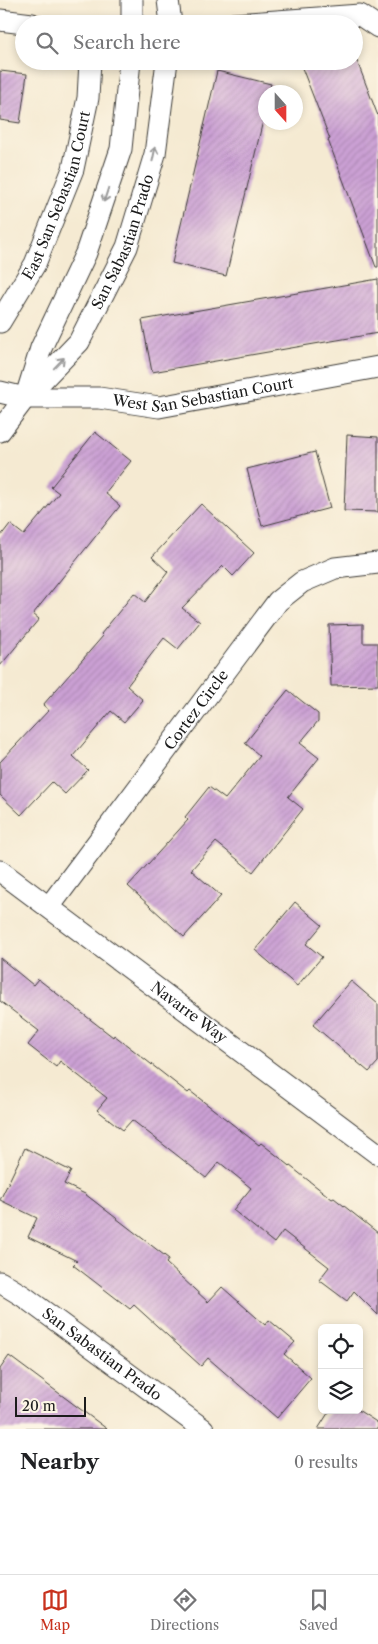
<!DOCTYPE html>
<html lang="en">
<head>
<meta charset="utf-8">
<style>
  :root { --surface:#fff; --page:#f2f2f2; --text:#202124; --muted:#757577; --line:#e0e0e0; --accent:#c8321e }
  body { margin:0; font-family:"Libre Caslon Text",serif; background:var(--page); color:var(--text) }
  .controls { position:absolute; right:15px; bottom:15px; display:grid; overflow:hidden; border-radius:8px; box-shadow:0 2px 8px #0003 }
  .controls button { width:45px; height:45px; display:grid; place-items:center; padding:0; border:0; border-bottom:1px solid var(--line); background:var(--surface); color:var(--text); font:25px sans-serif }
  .compass { position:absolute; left:258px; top:85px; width:45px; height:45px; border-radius:50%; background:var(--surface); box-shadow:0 2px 8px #0003; rotate:159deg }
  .scale { position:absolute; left:15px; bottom:12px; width:71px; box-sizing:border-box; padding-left:5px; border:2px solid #1c1c1c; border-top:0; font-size:14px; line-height:18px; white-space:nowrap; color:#1c1c1c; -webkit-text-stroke:4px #fcf5e5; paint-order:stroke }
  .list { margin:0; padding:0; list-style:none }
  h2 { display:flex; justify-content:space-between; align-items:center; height:65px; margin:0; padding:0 20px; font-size:21px }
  h2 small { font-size:16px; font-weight:400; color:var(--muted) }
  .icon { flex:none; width:28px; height:28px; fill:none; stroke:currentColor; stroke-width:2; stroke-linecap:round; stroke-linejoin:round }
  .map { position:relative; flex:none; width:378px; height:1429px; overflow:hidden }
  .search { position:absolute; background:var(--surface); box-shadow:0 2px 8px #0003; left:15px; right:15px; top:15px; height:55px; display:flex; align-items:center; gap:12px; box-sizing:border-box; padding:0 18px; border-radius:28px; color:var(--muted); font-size:19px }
  .sheet { height:145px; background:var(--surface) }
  nav { display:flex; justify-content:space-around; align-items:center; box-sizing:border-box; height:70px; border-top:1px solid var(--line); background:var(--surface); font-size:14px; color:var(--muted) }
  nav a { display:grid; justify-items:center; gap:2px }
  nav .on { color:var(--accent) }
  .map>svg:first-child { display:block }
</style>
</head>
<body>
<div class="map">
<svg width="378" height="1429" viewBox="0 0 378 1429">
  <defs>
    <pattern id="building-hatch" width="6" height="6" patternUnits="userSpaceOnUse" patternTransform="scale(1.25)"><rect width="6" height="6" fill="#cba0d4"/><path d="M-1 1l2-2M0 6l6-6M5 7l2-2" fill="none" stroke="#ae89b5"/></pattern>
  </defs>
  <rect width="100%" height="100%" fill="#fcf5e5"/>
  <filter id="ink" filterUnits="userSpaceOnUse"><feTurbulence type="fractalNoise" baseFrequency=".02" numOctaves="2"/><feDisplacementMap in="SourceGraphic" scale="10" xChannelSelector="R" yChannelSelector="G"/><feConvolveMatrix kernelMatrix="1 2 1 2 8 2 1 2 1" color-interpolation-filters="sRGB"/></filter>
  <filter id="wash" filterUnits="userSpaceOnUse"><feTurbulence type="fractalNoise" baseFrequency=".0096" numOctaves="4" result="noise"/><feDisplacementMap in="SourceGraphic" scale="20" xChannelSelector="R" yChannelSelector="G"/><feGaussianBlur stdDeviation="1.12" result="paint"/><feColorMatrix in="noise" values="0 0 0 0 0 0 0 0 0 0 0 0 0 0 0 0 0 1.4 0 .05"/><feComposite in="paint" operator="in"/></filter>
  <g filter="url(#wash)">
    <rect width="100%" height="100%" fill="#f5ead2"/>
    <g id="blocks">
      <g fill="url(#building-hatch)">
        <path d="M321,61h36l21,55v151h-2l-48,-127 2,-1 -28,-71z"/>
        <path d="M0,71l27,3 -7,49 -20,-3z"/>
        <path d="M217,71l54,13 -2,8h-3v16l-40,168 -54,-13z"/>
        <path d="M378,279v54l-226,39 -10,-52z"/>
        <path d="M95,432l36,29 -26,32 15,13 -87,108 6,5 -39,47v-129l10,-13 14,11 35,-42 -8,-6z"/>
        <path d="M347,435l31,2v75l-34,-1z"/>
        <path d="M315,452l15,56 -68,18 -15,-57z"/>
        <path d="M201,504l53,49 -21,23 -10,-10 -41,42 18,14 -22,27 -14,-11 -37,48 16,14 -19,22 -13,-11 -38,45 15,14 -23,24 -13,-12 -31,33 -21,-20v-33l49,-52 -6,-5 60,-69 -2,-2 33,-41 11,9 23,-30 -16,-15z"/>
        <path d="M363,624v19h15v42l-47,1 -2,-61z"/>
        <path d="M288,690l30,24v7l-18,22 19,15 -31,39 15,12 -50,63 -37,-30 -25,28 30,26 -37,41 -56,-51 60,-66 -3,-3 24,-30 16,12 35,-43 -15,-13z"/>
        <path d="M295,902l27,23 -16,19 16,13 -25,29 -42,-36z"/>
        <path d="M0,958l33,27 5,-6 75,58 1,-2 74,58 2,-2 69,54 2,-2 71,56 2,-1 44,35v82l-24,-24 -7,10 -28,-21 10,-13 -46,-36 -9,12 -41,-33 18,-22 -32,-26 -13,16 -74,-58 -9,10 -26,-20 10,-12 -47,-37 -4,6 -28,-22 11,-14 -39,-30z"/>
        <path d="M351,981l27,23v58l-9,10 -56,-47z"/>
        <path d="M25,1148l46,23 -7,13 21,10 84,65 -3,4 42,39 14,-15 43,38 4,-5 26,22 -11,12 27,24 -34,40 -69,-60 -7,8 -67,-61 -4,4 -57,-44 4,-4 -49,-24 9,-19 -37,-18z"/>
        <path d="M9,1356l98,73h-107v-60z"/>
        <path d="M330,1410h28l20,13v6h-60z"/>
      </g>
    </g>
  </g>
  <g filter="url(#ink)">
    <use href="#blocks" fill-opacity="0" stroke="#3d3b37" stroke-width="1"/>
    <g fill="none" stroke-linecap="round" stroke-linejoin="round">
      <g stroke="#3d3b37" stroke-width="23">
        <g id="minor">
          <path d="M132,0v24"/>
          <path d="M168,0l3,24"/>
          <path d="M0,20l32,4"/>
          <path d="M234,24l126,-9 18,12"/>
          <path id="s1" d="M0,322l35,-58 38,-95 15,-71 2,-37"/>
          <path id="s2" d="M0,392l25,6h74l60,9 219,-40"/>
          <path d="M27,393l14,-45 45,-95 35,-104 9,-88"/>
          <path id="s3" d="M0,431l25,-33 54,-56 48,-95 28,-93 12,-93"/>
          <path id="s4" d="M0,871l378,283"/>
          <path id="s5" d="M49,907l229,-306 24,-19 33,-14 43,-5"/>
          <path id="s6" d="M0,1282l23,14 180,133"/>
        </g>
      </g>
      <use href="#minor" stroke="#fff" stroke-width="21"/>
    </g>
    <defs><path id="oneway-shaft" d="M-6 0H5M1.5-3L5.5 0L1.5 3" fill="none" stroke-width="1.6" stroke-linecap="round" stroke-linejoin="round" transform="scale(1.25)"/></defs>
    <g stroke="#999">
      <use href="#oneway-shaft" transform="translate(154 154) rotate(-78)"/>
      <use href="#oneway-shaft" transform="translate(106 195) rotate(108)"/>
      <use href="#oneway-shaft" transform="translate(59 363) rotate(-46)"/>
    </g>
  </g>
  <g text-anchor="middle" stroke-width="5" stroke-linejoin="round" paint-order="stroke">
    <g font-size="15" fill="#1c1c1c" stroke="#fcf5e5">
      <text dy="5" stroke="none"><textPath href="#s1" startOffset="140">East San Sebastian Court</textPath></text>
      <text dy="5" stroke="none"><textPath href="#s3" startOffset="229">San Sabastian Prado</textPath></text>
      <text dy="5" stroke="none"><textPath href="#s2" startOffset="205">West San Sebastian Court</textPath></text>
      <text dy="5" stroke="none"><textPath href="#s5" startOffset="246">Cortez Circle</textPath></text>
      <text dy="5" stroke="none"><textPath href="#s4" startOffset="236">Navarre Way</textPath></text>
      <text dy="5" stroke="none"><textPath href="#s6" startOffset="125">San Sabastian Prado</textPath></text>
    </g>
  </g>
</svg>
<div class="controls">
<button><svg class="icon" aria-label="locate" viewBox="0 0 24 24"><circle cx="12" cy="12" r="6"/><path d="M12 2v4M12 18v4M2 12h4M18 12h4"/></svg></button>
<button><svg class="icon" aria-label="layers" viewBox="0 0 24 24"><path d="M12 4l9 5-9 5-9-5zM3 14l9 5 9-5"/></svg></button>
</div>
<svg class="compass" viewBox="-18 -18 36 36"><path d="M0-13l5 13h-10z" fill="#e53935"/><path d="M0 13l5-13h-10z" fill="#757577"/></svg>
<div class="scale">20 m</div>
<div class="search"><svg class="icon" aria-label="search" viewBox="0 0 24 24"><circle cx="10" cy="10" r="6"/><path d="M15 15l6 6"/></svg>Search here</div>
</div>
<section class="sheet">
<h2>Nearby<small>0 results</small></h2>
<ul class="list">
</ul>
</section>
<nav>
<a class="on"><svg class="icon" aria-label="map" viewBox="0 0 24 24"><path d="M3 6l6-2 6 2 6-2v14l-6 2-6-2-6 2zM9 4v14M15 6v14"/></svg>Map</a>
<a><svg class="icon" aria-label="directions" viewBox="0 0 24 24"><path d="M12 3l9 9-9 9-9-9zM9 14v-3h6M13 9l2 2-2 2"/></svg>Directions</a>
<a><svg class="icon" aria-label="saved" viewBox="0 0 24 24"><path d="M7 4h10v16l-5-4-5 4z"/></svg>Saved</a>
</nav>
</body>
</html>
